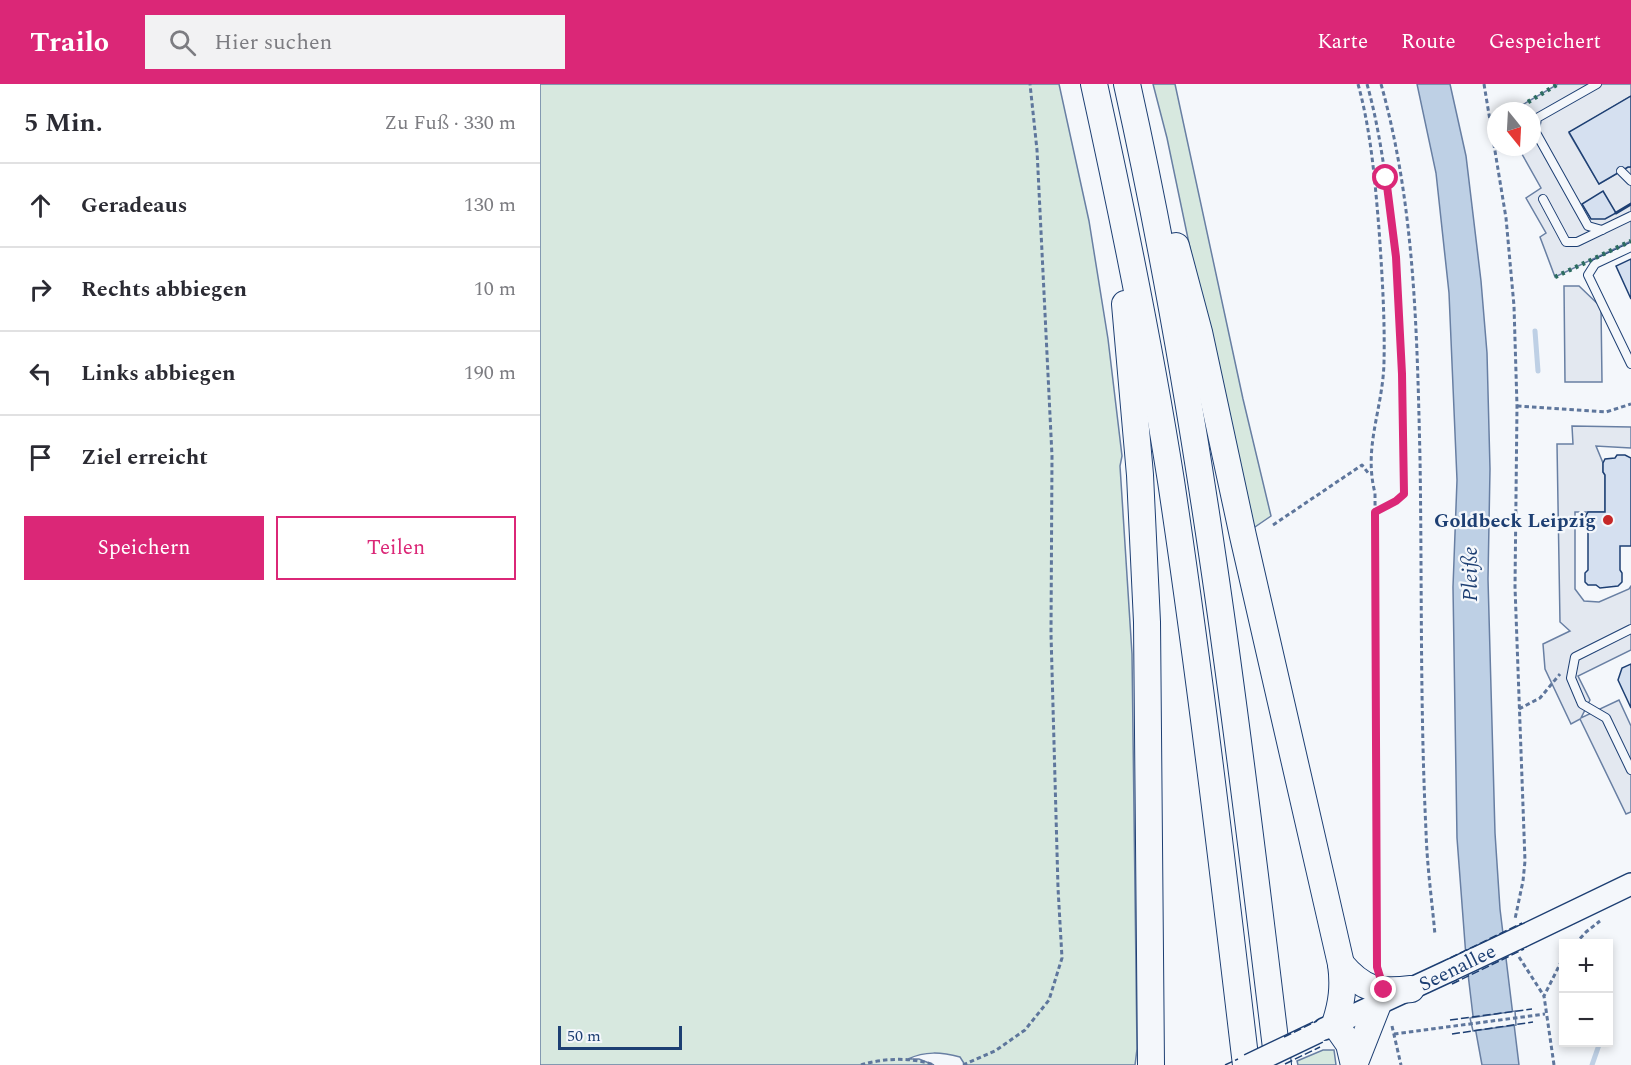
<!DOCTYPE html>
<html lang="de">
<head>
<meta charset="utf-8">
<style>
  :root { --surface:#fff; --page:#f2f2f3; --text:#2b2b33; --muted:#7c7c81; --line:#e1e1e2; --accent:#db2777 }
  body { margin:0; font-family:Spectral,serif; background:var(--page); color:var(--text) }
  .controls { position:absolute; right:18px; bottom:18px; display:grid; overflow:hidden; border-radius:0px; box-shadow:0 3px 9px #0003 }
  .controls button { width:54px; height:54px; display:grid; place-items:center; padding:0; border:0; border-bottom:2px solid var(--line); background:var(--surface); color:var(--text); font:30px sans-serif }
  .compass { position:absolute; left:947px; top:18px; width:54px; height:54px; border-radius:50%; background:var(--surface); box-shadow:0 3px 9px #0003; rotate:162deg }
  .scale { position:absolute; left:18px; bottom:15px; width:124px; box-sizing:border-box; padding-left:6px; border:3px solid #1d3f73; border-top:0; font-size:16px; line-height:21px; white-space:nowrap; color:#1d3f73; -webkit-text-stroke:4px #f4f7fb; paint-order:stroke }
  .stop { position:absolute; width:18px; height:18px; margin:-14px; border:4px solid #db2777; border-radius:50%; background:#fff }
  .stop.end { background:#db2777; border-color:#fff; box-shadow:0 2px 6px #0008 }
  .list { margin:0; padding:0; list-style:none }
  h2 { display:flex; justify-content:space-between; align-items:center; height:78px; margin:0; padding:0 24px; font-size:26px }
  h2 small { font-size:20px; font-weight:400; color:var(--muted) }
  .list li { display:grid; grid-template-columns:39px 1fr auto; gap:18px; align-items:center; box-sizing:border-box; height:84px; padding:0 24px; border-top:2px solid var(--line) }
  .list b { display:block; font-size:22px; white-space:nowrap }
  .list em { font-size:20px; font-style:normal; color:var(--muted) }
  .actions { display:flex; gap:12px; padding:18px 24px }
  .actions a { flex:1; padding:14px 0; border:2px solid var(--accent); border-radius:0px; text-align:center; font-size:21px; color:var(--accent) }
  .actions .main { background:var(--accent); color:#fff }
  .icon { flex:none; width:33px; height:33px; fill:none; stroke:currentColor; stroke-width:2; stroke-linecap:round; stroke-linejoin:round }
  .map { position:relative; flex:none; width:1091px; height:981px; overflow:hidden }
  header { display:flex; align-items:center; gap:36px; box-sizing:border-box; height:84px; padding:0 30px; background:var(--accent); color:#fff }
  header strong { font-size:28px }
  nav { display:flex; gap:33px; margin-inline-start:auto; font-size:21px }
  .search { width:420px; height:54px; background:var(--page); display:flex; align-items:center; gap:15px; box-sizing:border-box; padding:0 21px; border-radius:0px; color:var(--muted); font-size:22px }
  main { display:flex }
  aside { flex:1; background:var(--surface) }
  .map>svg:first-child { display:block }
</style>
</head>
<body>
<header>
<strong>Trailo</strong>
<div class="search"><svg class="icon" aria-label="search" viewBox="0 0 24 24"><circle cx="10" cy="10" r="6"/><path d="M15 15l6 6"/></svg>Hier suchen</div>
<nav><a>Karte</a><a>Route</a><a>Gespeichert</a></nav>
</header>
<main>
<aside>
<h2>5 Min.<small>Zu Fuß · 330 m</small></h2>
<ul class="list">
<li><svg class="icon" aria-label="ahead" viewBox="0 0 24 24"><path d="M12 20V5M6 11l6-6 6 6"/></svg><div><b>Geradeaus</b></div><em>130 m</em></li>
<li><svg class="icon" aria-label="right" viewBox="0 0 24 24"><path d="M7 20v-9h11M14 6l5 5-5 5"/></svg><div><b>Rechts abbiegen</b></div><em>10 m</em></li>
<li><svg class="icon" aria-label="left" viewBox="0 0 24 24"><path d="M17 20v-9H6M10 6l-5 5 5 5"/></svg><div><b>Links abbiegen</b></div><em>190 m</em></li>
<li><svg class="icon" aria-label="arrive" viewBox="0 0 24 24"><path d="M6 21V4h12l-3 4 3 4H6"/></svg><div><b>Ziel erreicht</b></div></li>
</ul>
<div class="actions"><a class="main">Speichern</a><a>Teilen</a></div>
</aside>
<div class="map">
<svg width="1091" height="981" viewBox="0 0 1091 981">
  <rect width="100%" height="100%" fill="#f4f7fb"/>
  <g fill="#d7e8df" stroke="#687fa3" stroke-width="1.5">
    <path d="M0,0h519l30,137 19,118 14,117 -2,10 12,188 5,395 -2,16h-170l-5,-8c-19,-5 -35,-6 -52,2h11l15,6h-394z"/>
    <path d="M613,0h22l68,315 28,117 -22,15 -82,-393z"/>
    <path d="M783,966h11l2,15h-38l-1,-4z"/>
  </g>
  <g fill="#e3e8f0" stroke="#687fa3" stroke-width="1.5">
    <path d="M1018,0h73v12l-62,37 30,51 29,-17h3v74l-76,36 -15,-40 6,-4 -20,-35 15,-10 -23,-41h14v-36h-20z"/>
    <path d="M1024,202h15l22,21 1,75h-37z"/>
    <path d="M1032,342l59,1v21l-35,-2 7,17v9l2,3v37h-30v77l9,12 15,1 30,-13 2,-3v64l-53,26 12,24 -9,18 38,-18 12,26v86l-5,2 -46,-95 -9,5 -26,-55 -2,-25 27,-13 -10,-9 -3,-178h16z"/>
  </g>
  <path fill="#bed0e5" stroke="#687fa3" stroke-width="1.5" d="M877,0h33l16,72 15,125 6,72 3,116 -2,110 7,254 5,76 19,156h-37l-9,-49 -7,-59 -9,-119 -4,-251 4,-107 -8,-187 -13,-120z"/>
  <path fill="#f4f7fb" stroke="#687fa3" stroke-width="1.5" d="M975,927l1,14 -43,6 -3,-13z"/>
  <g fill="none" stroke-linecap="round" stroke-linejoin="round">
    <g stroke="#bed0e5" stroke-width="5">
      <path d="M995,247l3,40"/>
      <path d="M1052,981l8,-23"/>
    </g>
  </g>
  <g fill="#d5e0f0" stroke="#1d3f73" stroke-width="1.5">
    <path d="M1091,12v71h-3l-29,17 -30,-52z"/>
    <path d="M1063,107l13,22 -11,6h-14l-9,-15z"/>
    <path d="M1091,175v40l-15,-33z"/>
    <path d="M1077,371h8l6,3v88h-11v24l2,3v9l-4,4 -18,2 -4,-3h-8l-3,-3v-9l3,-3v-42l-3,-3 1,-10 2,-3h17v-37l-2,-3v-9l2,-4 10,-1z"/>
    <path d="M1091,580v44l-13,-28 4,-12z"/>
  </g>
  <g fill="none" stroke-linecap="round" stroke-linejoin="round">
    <g stroke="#1d3f73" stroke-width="10">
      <g id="service">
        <path d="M1057,0l-60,34 -2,13 53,95 14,4"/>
        <path d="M1081,87l10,10"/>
        <path d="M1003,115l23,43h11l54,-26"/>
        <path d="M1091,163l-36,17 -7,11 43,89"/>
        <path d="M1091,545l-56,28 -4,21 11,26 24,14 25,52"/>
      </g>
    </g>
    <g stroke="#1d3f73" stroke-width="24">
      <g id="secondary">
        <path d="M983,852l108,-52"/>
        <path d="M784,945l127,-59"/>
      </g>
    </g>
    <g stroke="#1d3f73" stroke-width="28">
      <g id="trunk">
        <path d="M554,0c29,132 56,264 77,397 29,194 52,389 75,584"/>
        <path d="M587,0c72,323 112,653 151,981"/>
        <path d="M636,162l23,86 44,204 98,428c3,22 1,39 -6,60l14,20 5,21"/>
        <path d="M585,220l15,171 7,147 4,443"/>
        <path d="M801,880c22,26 37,29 70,25"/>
        <path d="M814,981l24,-61"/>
      </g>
    </g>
    <g stroke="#5e769c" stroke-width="3" stroke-dasharray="4.5 3" stroke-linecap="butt">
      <path d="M818,0c13,47 17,97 21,145 3,44 6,89 5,133 -1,47 -21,85 -9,131l2,474"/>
      <path d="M827,0c11,39 17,81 22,121 13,96 14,192 15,289l-8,7 -21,11"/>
      <path d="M841,0c34,121 36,249 39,374 2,125 0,249 6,373 1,35 6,70 9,104"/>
      <path d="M944,0l22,134 8,88 3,100 -2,181 10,274 -2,20 -8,38"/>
      <path d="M977,322l89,6 25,-8"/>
      <path d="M733,441l89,-60 7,9"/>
      <path d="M979,625l21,-11 20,-24"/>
      <path d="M1035,860l11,-12 14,-11"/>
      <path d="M979,873l25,39"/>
      <path d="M852,942l9,39"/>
      <path d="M854,950l151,-20"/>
      <path d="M321,981c22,-7 51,-8 73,0"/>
      <path d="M423,981l32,-14 30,-21 24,-30 13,-42 -4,-70 -7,-254 1,-178 -15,-306 -7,-66"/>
      <path d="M1014,981l-10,-69 19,-38"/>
    </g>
    <use href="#service" stroke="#f4f7fb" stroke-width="8"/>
    <use href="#secondary" stroke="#f4f7fb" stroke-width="21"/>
    <use href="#trunk" stroke="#f4f7fb" stroke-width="26"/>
    <g stroke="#1d3f73" stroke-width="24" stroke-linecap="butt">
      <g id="secondary-bridge">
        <path d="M911,886l72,-34"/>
        <path d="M709,981l69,-33"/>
      </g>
    </g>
    <use href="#secondary-bridge" stroke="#f4f7fb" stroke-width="21"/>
    <g stroke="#2c6c60" stroke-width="4.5" stroke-dasharray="3 4.5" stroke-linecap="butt">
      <path d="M988,18l30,-18"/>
      <path d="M1015,193l76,-36"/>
    </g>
    <g stroke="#1d3f73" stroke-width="1.5" stroke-dasharray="8 3" stroke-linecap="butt">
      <path d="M910,874l72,-35"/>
      <path d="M912,900l72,-35"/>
      <path d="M910,936l82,-11"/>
      <path d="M912,950l81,-12"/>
      <path d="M744,953l33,-16"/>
      <path d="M745,980l35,-17"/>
      <path d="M685,981l13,-6"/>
    </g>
    <path stroke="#1d3f73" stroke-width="3" d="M1076,129l15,-9"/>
  </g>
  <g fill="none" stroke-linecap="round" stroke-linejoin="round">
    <path stroke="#db2777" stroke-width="8" d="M844,906l-7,-23 -2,-455 21,-11 8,-7 -2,-120 -6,-117 -10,-79"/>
  </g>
  <circle fill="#c62828" stroke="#f4f7fb" stroke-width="2" cx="1068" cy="436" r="6"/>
  <g text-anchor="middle" stroke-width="4.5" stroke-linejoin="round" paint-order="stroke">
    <g font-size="20" font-weight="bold" fill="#1d3f73" stroke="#f4f7fb" text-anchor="end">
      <text x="1056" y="443">Goldbeck Leipzig</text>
    </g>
    <g font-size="20" fill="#1d3f73" stroke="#f4f7fb">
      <text transform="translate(917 883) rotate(-26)" y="7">Seenallee</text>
    </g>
    <g font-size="21" font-style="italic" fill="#1d3f73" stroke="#f4f7fb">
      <text transform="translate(930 490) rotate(-90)" y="7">Pleiße</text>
    </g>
  </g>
</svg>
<div class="controls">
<button>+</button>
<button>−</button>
</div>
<svg class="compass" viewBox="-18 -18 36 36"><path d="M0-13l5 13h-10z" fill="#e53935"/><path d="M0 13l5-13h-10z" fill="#7c7c81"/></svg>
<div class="scale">50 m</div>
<div class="stop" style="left:846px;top:94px"></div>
<div class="stop end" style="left:844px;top:906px"></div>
</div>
</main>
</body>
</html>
